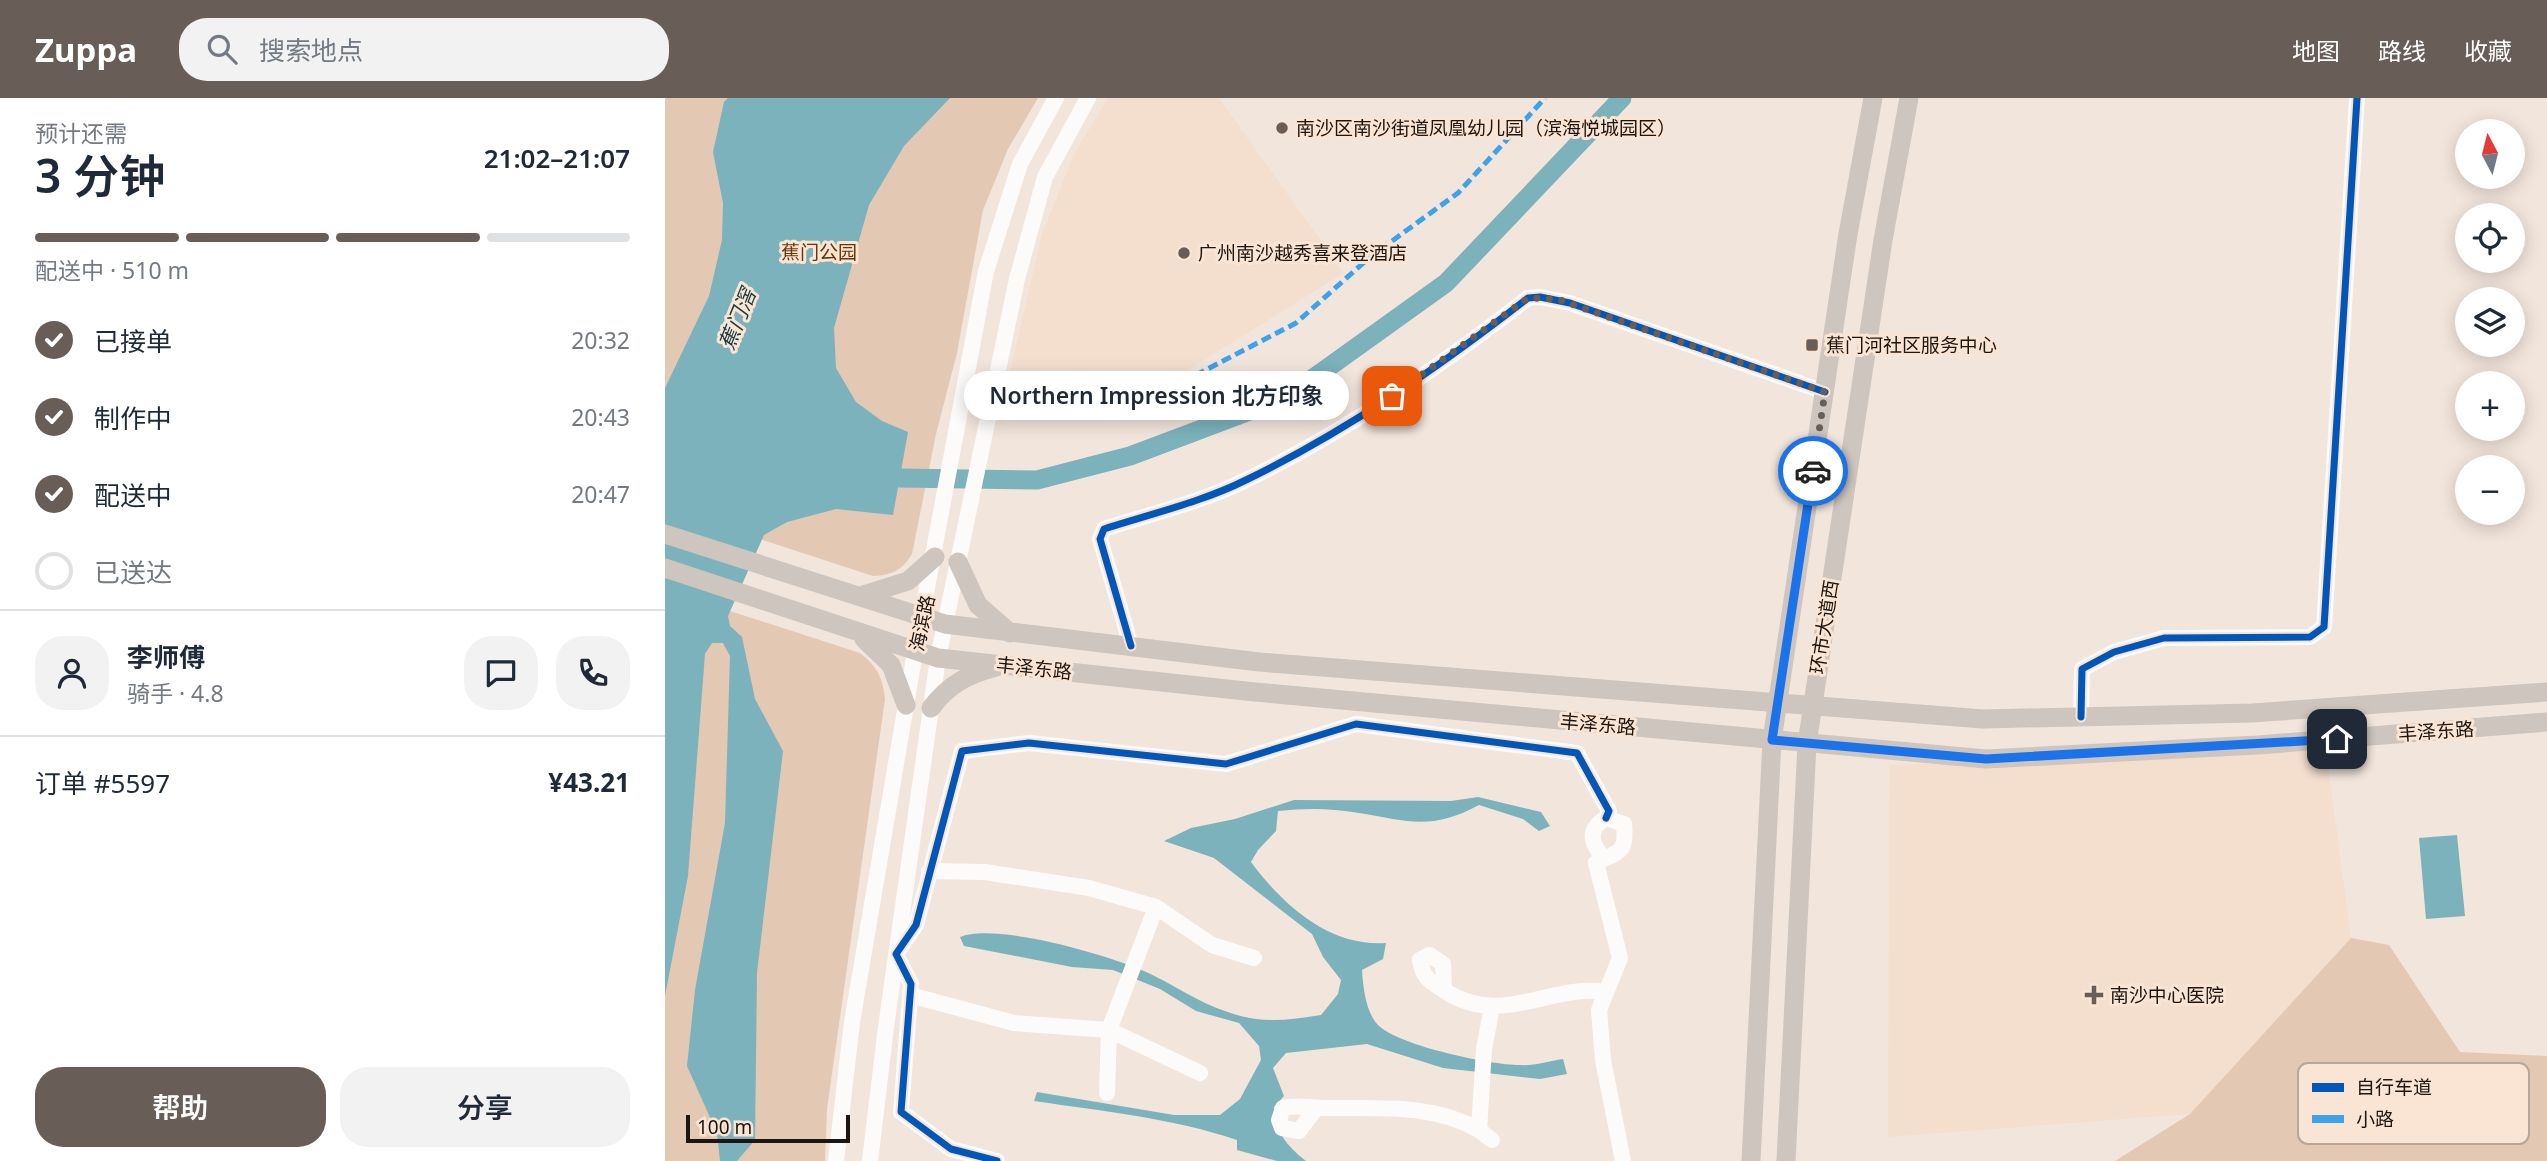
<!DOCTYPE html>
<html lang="zh">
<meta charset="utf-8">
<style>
:root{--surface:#fff;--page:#f2f2f3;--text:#1f2937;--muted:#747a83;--line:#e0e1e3;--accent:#685e57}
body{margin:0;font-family:"Noto Sans","Noto Sans SC",sans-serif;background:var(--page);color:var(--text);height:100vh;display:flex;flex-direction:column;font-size:26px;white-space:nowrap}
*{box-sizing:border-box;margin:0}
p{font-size:23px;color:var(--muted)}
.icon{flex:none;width:38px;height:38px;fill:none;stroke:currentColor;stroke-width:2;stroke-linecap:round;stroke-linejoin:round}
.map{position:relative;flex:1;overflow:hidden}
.sheet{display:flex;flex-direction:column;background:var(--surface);width:665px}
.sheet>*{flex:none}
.needle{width:46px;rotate:353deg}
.fabs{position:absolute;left:1790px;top:21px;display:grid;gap:14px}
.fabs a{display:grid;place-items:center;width:70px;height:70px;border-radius:50%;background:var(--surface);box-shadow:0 4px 18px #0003;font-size:35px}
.scale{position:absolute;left:21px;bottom:18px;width:164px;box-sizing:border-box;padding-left:7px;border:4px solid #1d1610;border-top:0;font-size:19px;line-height:24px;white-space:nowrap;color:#1d1610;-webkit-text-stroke:5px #fae4d4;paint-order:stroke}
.pin{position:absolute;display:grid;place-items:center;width:60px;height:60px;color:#fff;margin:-30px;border-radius:14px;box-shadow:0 4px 10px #0006}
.courier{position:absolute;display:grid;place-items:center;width:70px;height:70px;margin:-35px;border:5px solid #1a73e8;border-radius:50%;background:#fff;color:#222;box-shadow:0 2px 9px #0007}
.bubble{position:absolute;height:49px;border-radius:24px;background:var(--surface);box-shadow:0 4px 18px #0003;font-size:23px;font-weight:600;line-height:49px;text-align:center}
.summary em{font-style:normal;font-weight:600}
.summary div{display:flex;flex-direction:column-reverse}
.summary{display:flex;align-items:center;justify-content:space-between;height:119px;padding:0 35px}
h1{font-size:46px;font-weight:600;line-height:52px}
.bar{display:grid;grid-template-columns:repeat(4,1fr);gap:10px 7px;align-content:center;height:84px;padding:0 35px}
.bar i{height:9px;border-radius:5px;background:var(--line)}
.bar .on{background:var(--accent)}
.bar p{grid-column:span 4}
.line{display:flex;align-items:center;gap:18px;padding:0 35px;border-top:2px solid var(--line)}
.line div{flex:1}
.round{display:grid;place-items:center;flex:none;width:74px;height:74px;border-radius:28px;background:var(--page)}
ol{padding:0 35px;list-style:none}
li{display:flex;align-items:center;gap:21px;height:77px}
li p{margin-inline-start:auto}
li .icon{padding:7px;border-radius:50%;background:var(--accent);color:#fff;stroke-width:4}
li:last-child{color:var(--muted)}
li i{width:38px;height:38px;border:4px solid var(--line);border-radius:50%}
.button{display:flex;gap:14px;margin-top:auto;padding:14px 35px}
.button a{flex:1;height:80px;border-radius:28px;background:var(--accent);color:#fff;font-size:28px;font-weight:600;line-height:80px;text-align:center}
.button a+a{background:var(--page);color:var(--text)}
header{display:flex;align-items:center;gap:42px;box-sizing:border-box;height:98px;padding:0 35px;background:var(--accent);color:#fff}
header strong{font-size:33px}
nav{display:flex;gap:38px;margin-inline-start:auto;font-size:24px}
.search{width:490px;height:63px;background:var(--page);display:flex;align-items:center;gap:18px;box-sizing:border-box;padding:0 24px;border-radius:28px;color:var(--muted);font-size:26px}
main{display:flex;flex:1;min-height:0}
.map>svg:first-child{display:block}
.built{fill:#f4dfcf}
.green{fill:#e3c8b3}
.water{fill:#7cb2bb}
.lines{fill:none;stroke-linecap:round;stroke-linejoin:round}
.river{stroke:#7cb2bb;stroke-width:19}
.minor{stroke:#fdfbfa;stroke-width:16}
.major{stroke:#cdc5be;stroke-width:19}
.quiet{stroke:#3da2ea;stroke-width:5;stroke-dasharray:10 5;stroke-linecap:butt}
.cycleway-casing{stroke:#fae4d4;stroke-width:11}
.cycleway{stroke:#0057b8;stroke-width:7}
.done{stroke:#685e57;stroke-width:7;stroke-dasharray:0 12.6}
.route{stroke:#1a73e8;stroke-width:9}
.poi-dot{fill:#685e57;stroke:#fae4d4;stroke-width:2.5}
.labels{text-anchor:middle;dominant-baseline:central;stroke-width:6;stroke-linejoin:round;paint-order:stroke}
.poi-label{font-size:19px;fill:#1d1610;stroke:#fae4d4;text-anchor:start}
.park-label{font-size:19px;fill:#673603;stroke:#fae4d4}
.street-label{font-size:19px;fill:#1d1610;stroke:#fae4d4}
.water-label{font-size:21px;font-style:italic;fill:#133a42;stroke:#fae4d4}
.key{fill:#fae4d4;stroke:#b8a699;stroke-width:2}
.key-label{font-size:19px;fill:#1d1610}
</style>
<header>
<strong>Zuppa</strong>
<div class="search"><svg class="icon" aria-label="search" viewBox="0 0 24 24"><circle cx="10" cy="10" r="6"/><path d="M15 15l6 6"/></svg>搜索地点</div>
<nav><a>地图</a><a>路线</a><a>收藏</a></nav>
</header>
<main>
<section class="sheet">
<div class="summary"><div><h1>3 分钟</h1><p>预计还需</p></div><em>21:02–21:07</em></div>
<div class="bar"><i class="on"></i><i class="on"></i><i class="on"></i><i></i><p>配送中 · 510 m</p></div>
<ol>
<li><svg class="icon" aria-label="check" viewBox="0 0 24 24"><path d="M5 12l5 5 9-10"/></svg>已接单<p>20:32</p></li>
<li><svg class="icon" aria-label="check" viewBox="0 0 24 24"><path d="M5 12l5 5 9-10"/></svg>制作中<p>20:43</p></li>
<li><svg class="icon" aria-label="check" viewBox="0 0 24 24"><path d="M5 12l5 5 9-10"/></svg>配送中<p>20:47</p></li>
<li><i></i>已送达</li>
</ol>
<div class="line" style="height:126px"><a class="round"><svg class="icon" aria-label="person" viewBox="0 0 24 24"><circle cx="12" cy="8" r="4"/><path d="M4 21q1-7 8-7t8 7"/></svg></a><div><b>李师傅</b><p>骑手 · 4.8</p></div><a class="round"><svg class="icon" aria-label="chat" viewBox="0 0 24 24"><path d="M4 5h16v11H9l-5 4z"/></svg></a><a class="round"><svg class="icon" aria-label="phone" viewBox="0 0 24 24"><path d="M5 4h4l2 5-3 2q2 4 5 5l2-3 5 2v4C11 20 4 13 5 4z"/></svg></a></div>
<div class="line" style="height:91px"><div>订单 #5597</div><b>¥43.21</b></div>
<div class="button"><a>帮助</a><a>分享</a></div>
</section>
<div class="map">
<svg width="1882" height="1063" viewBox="0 0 1882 1063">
<rect width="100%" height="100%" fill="#f2e5dc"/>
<path class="built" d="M 443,0 L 554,0 L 679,175 L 515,277 L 400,299 L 338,305 L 377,136 L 410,54 Z
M 1661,652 L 1686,840 L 1525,1016 L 1223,1039 L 1224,667 Z"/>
<path class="green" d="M 0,0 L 373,0 L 343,51 L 318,112 L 292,255 L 271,336 L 247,456 C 237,472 228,477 208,478 L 0,410 Z
M 0,492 L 195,555 C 212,568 218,580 220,601 L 162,1011 L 160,1063 L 0,1063 Z
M 1686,840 L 1724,847 L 1795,954 L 1882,958 L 1882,1063 L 1450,1063 L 1525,1016 Z"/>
<path class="water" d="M 63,0 L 285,0 L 239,48 L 204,107 L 169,230 L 171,270 L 191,304 L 217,323 L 243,334 L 228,417 L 171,411 L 122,424 L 99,437 L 63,518 L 65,528 L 77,539 L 90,601 L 118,653 L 92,875 L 90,1042 L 72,1063 L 55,1063 L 52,1035 L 22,968 L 30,892 L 60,725 L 65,558 L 58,545 L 47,545 L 40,556 L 23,778 L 0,898 L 0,290 L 44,198 L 57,142 L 58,105 L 48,54 L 59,4 Z
M 813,699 L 876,714 L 885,728 L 874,733 L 858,721 L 814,707 C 766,733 743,723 694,715 C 666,710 640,710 613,713 L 611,733 L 593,752 L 586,764 C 618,807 664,849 721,845 L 718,861 L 697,872 C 698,889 701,916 714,928 C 736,948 825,967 855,967 C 869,968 884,963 898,961 L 902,976 L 875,981 L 778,970 L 702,946 L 621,955 L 608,970 L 619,998 L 609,1009 C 611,1035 621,1047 641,1063 L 612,1063 L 572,1052 L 572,1042 C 507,1020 437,1013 369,1003 L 372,994 L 509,1017 L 555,1017 L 575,1001 L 596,962 L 594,948 L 574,925 L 531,913 L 495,891 L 448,872 L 407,869 L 299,848 L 295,839 C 330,824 444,857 481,874 C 514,889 534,906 572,917 C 600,925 627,922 656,917 L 673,896 L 676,882 L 658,859 L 647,836 L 549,760 L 499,743 L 526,730 L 570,721 L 629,702 L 786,703 Z
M 1792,737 L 1800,818 L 1761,821 L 1754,740 Z"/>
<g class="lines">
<path class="river" d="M 235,380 L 372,382 L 465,358 L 622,299 L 781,185 L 957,0"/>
<path class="minor" d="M 466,548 L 435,441 L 439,431 C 485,416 537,404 581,382 C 682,333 774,269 863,200 L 875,199 L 905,205 L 1160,294
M 1416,619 L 1417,571 L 1449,554 L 1499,540 L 1645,539 L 1659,529 L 1692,0
M 939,761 C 925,744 922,732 941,720 L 959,726 C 962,757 953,753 931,765 L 955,860 L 934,912 L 938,962 L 958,1063
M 264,773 L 320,774 L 424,790 L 491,809 L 547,847 L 589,860
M 779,891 L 778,866 L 765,857 L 755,862 C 758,881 765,883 780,893 C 837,930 885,885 941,894
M 245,897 L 349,925 L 444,932 L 491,809
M 442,995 L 444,932 L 535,975
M 651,1010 L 634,1033 L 617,1030 L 614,1022 L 618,1010 C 633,1006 645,1010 661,1010 C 713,1011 767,1005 814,1032
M 827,1042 L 814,1032 L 819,951 L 827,909
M 171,1063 L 187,924 L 250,554 L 321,173 L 355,66 L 391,0
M 205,1063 L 221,929 L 273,560 L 352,181 L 380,79 L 423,0
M 332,1063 L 286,1051 L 236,1014 L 246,886 L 231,856 L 251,827 L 297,653 L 364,645 L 561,666 L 691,626 L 912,655 L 944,713 L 941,720"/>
<path class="major" d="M 0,436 L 280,526 L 594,564 L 1318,621 L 1587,615 L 1882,594
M 293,464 L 313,507 L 345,535
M 0,470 L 273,560 L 590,594 L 1321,661 L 1593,647 L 1882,624
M 195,498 L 243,483 L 270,459
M 199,541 L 226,567 L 241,607
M 266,610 C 283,587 303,576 331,569
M 1086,1063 L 1107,642 L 1183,136 L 1208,0
M 1121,1063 L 1142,646 L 1218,142 L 1244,0"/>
<path class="quiet" d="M 325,311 L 401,308 L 506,290 L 631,225 L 705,159 L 793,95 L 880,0"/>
<defs>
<path id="cycleway" d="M 466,548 L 435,441 L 439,431 C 485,416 537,404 581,382 C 682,333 774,269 863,200 L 875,199 L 905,205 L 1160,294
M 1416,619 L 1417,571 L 1449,554 L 1499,540 L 1645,539 L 1659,529 L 1692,0
M 332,1063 L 286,1051 L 236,1014 L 246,886 L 231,856 L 251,827 L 297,653 L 364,645 L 561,666 L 691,626 L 912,655 L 944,713 L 941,720"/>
</defs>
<use href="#cycleway" class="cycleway-casing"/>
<use href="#cycleway" class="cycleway"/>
</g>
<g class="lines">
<path class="done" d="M 727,298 L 863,200 L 892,201 L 1160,294 L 1148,373"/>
<path class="route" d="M 1148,373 L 1107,642 L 1321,661 L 1672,641"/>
</g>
<g class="poi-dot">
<circle cx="617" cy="30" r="7"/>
<circle cx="519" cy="155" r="7"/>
<rect x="1140" y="240" width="14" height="14" rx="3.5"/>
<path d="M1425.5 886.5h7v7h7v7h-7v7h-7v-7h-7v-7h7z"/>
</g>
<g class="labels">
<g class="poi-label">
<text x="631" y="30">南沙区南沙街道凤凰幼儿园（滨海悦城园区）</text>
<text x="533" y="155">广州南沙越秀喜来登酒店</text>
<text x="1161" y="247">蕉门河社区服务中心</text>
<text x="1445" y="897">南沙中心医院</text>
</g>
<g class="park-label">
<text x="154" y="154">蕉门公园</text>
</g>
<g class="street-label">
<text transform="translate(257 525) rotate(-78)">海滨路</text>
<text transform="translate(1159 529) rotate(-81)">环市大道西</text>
<text transform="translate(369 570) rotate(6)">丰泽东路</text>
<text transform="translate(933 626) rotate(5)">丰泽东路</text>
<text transform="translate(1771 633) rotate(-4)">丰泽东路</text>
</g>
<g class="water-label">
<text transform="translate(72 221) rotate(-68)">蕉门滘</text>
</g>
</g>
<rect x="1633" y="965" width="231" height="81" rx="10" class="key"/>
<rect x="1647" y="985" width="32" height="9" fill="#0057b8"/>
<rect x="1647" y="1017" width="32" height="8" fill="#3da2ea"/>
<g class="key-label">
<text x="1691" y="996">自行车道</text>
<text x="1691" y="1028">小路</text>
</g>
</svg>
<div class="fabs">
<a><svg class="needle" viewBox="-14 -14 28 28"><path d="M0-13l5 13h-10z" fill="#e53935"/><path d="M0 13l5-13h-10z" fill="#747a83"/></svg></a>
<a><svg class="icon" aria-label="locate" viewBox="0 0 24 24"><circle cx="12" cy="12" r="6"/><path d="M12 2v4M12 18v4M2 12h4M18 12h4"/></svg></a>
<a><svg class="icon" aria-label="layers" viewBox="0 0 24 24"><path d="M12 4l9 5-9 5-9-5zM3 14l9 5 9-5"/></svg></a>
<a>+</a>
<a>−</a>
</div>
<div class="scale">100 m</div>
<div class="pin" style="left:727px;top:298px;background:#ea580c"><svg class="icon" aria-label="bag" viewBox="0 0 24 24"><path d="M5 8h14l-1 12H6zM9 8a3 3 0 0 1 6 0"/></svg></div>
<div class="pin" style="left:1672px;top:641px;background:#1f2937"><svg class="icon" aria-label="home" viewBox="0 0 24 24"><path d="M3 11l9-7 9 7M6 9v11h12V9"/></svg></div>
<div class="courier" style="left:1148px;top:373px"><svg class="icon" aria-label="car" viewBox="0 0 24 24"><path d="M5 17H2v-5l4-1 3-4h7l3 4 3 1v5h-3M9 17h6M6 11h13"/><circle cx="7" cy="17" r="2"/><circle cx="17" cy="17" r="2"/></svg></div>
<div class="bubble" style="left:299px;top:273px;width:385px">Northern Impression 北方印象</div>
</div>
</main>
